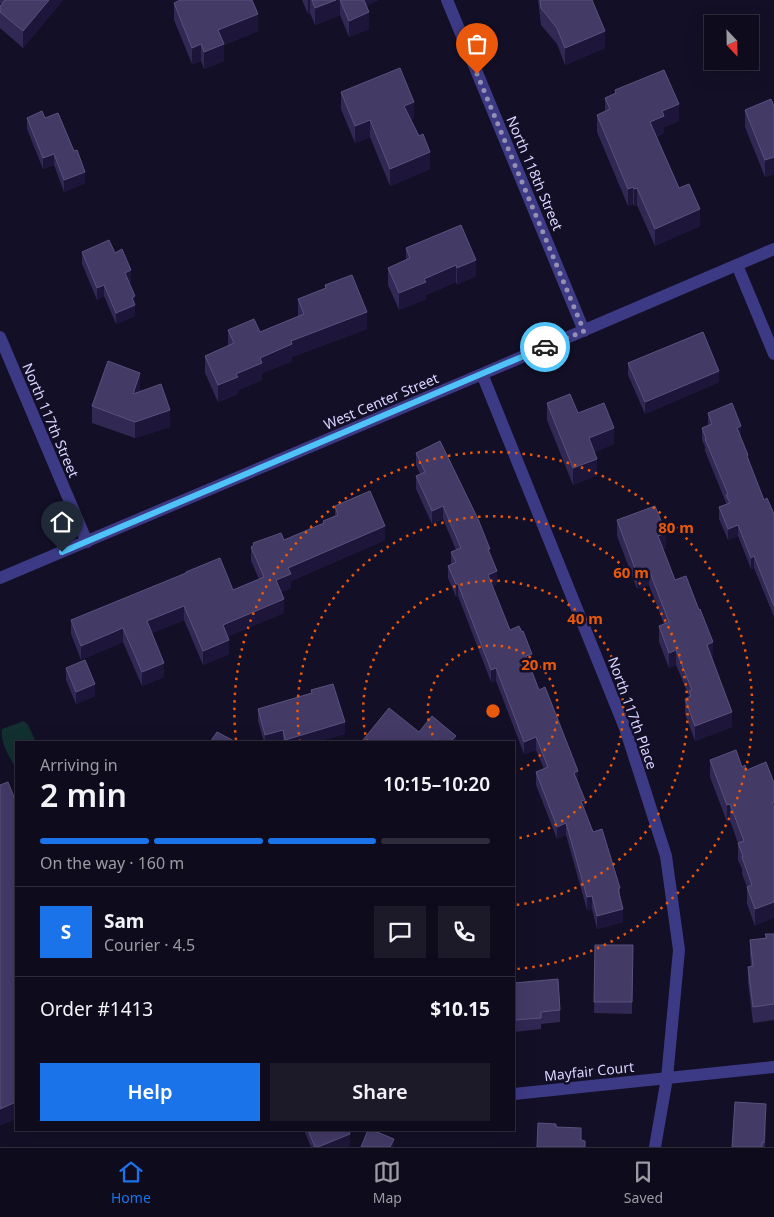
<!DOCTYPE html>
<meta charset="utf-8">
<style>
:root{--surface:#0e0b1c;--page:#1c1929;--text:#f1f3f6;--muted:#9b9ba3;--line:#2e2b3b;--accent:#1a73e8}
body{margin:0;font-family:"Noto Sans",sans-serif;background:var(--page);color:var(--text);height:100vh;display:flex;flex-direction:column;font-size:19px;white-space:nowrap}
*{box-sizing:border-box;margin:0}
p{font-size:16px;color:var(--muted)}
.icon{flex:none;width:28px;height:28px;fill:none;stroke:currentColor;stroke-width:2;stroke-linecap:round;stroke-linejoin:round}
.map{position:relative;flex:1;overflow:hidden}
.drawer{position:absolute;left:15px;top:741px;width:500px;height:390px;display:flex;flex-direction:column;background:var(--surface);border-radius:0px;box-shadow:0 5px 20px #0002,0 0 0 1px var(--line)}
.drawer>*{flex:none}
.needle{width:32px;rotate:158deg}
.buttons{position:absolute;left:704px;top:15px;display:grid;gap:10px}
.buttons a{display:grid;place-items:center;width:55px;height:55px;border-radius:0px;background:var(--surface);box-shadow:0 5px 20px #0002,0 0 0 1px var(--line);font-size:25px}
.pin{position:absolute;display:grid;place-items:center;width:42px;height:42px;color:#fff;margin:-51px -21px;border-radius:50% 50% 50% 0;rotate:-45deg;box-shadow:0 0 5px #0007}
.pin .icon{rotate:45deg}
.courier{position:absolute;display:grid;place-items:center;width:50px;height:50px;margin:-25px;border:4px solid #4fc3f7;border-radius:50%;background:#fff;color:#222;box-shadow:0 1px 6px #0007}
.headline em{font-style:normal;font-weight:600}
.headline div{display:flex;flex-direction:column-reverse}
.headline{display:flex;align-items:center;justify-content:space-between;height:85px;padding:0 25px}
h1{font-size:32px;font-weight:600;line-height:38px}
.bar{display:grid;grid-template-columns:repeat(4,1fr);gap:8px 5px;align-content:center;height:60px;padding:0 25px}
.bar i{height:6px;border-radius:4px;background:var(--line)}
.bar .on{background:var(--accent)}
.bar p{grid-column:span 4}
.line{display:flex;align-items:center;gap:12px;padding:0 25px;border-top:1px solid var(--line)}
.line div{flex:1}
.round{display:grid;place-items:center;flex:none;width:52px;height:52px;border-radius:0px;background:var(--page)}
.button{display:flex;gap:10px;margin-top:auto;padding:10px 25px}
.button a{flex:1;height:58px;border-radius:0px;background:var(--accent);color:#fff;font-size:20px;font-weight:600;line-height:58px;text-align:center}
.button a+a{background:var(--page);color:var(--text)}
.tabs{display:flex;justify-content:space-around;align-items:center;height:70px;border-top:1px solid var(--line);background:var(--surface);font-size:14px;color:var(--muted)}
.tabs a{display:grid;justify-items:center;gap:2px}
.tabs .on{color:var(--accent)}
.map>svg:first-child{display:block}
.green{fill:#12302f}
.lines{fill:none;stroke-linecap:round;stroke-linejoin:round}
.minor{stroke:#3d3a85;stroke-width:12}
.wall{fill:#312854}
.shaded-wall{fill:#1d163a}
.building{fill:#433a66;stroke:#5a527e}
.done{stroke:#948fb3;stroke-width:5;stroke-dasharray:0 9}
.route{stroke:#4fc3f7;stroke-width:6}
.ring{fill:none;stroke:#e8590c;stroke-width:2.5;stroke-dasharray:2.5 5}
.labels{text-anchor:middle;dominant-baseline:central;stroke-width:5;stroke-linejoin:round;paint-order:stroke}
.street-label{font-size:14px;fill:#d9d4ff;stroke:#130f26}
.centre{fill:#e8590c;stroke:#130f26;stroke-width:2.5}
.ring-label{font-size:15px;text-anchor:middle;font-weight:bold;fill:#e8590c;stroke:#130f26;stroke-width:5;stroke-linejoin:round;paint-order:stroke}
</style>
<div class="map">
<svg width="774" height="1147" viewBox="0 0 774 1147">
<rect width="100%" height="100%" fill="#130f26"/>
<path class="green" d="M 24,721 L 28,725 L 36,742 L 16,742 L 16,768 C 9,757 0,742 2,729 Z"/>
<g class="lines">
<path class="minor" d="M 447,0 L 584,331
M 737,265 L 774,354
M 0,337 L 87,542
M 482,374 L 625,728 L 666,856 L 679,950 L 667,1078 L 655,1147
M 0,578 L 482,374 L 774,249
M 514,1094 L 774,1067"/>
</g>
<path class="wall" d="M 0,0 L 63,0 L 23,48 L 0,28 L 0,6 L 2,4 L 0,3 Z
M 302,0 L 378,0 L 366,6 L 369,29 L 349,37 L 340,15 L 315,25 L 310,13 L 308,14 Z
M 538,0 L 594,0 L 592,1 L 605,48 L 565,65 L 557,44 L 541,25 Z
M 174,3 L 258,31 L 224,45 L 224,61 L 204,69 L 201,61 L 192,64 L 174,20 Z
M 615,90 L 679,121 L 664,127 L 664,133 L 656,137 L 679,188 L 700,226 L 655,246 L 637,205 L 634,206 L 633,204 L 628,206 L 597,132 L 597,115 L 605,112 L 605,98 L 615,93 Z
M 341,92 L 414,119 L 411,120 L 430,169 L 390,186 L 370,137 L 355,143 L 341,109 Z
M 774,106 L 774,174 L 765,177 L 745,127 L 745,110 Z
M 27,118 L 45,118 L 74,151 L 85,183 L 64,192 L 54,165 L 43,169 L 27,129 Z
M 461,225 L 476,276 L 457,285 L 456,282 L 426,295 L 426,299 L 399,310 L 388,285 L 388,268 L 406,260 L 406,248 Z
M 82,252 L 115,253 L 131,282 L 129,283 L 135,296 L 135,316 L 116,324 L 104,296 L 97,300 L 82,264 Z
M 325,285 L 367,329 L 292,357 L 292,361 L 262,373 L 262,380 L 238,390 L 238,394 L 218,402 L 205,373 L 205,356 L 228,346 L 228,330 L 260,332 L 298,316 L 298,299 L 325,289 Z
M 628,363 L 719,382 L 645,414 L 628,375 Z
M 140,389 L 139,392 L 170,427 L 135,438 L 92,423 L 92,406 Z
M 547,403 L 578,413 L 614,444 L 594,452 L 597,475 L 573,485 L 547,420 Z
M 708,413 L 741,438 L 748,460 L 764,500 L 774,514 L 774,617 L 754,568 L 751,569 L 738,536 L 728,540 L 719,519 L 719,507 L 726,504 L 726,503 L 705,451 L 705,447 L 702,440 L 702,428 L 708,425 Z
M 416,453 L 490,555 L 497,584 L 492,586 L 510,630 L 532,667 L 530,667 L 539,690 L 578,782 L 585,812 L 593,832 L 620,888 L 620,895 L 623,922 L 597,929 L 592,909 L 587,910 L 566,835 L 557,839 L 536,785 L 536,772 L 544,769 L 536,750 L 524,754 L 496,681 L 491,682 L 458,596 L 456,597 L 448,578 L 448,566 L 451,564 L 451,552 L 456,550 L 443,519 L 432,524 L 416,489 L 416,476 L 420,474 L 416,465 Z
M 335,506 L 385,540 L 291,581 L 291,588 L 281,592 L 284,613 L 228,636 L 229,654 L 203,665 L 184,620 L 152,633 L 164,677 L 142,686 L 123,642 L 81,660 L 71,634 L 71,620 L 233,590 L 259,579 L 251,561 L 251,547 L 253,546 L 253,543 L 284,540 L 323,524 L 323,521 L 335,516 Z
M 617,520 L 666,548 L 663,549 L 675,580 L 713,658 L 712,658 L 732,727 L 695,741 L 685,714 L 685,699 L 689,697 L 689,696 L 676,665 L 669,668 L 659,642 L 659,626 L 664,624 L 649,585 L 637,589 L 617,536 Z
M 66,668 L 95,696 L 76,704 L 66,680 Z
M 311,690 L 345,734 L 316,742 L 264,742 L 258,721 L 258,709 L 311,693 Z
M 710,760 L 742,767 L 747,770 L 766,762 L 755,926 L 747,904 L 747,887 L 742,874 L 742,869 L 738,860 L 738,843 L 730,821 L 727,822 L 710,777 Z
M 765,934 L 774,934 L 774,1020 L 753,1023 L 748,983 L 748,967 L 751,966 L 750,957 L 750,940 L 765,938 Z
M 595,945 L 633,945 L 632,1014 L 594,1013 Z
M 514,983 L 560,1010 L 560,1022 L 541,1024 L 541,1029 L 514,1032 Z
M 766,1119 L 765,1147 L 732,1147 Z
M 304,1130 L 349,1130 L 350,1145 L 346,1147 L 311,1147 Z"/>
<path class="shaded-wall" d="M 49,0 L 63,0 L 23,48 L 23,31 Z
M 308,0 L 310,0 L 310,13 L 308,14 Z
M 336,0 L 340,0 L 340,15 L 315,25 L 315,8 Z
M 360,0 L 378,0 L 360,9 Z
M 369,12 L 369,29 L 349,37 L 349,21 Z
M 258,14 L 258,31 L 224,45 L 224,61 L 204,69 L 204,52 L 218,30 Z
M 605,31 L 605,48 L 565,65 L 565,48 Z
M 201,44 L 201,61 L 192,64 L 192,48 Z
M 414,102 L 414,119 L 404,123 L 404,106 Z
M 679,104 L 679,121 L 664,127 L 664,133 L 650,139 L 650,122 L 662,111 Z
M 370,120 L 370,137 L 355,143 L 355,126 Z
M 430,152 L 430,169 L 390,186 L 390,169 Z
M 54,154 L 54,165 L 43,169 L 43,158 Z
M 774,157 L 774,174 L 765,177 L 765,160 Z
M 85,172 L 85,183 L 64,192 L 64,180 Z
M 633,187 L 633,204 L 628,206 L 628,189 Z
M 637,188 L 637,205 L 634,206 L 634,189 Z
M 700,209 L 700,226 L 655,246 L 655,229 Z
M 476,260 L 476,276 L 457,285 L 457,268 Z
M 456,265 L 456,282 L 426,295 L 426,299 L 399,310 L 399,293 L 424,279 Z
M 131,270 L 131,282 L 125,284 L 125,273 Z
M 104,285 L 104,296 L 97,300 L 97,288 Z
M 135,296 L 135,316 L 116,324 L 116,313 L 132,298 Z
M 367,312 L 367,329 L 292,357 L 292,361 L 262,373 L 262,380 L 238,390 L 238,394 L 218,402 L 218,385 L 236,374 L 260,358 L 291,341 Z
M 719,371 L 719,382 L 645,414 L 645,402 Z
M 140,373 L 140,389 L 133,411 L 133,394 Z
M 170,410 L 170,427 L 135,438 L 135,422 Z
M 741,426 L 741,438 L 737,428 Z
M 614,428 L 614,444 L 589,455 L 589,438 Z
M 597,459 L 597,475 L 573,485 L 573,468 Z
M 443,506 L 443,519 L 432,524 L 432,511 Z
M 738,525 L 738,536 L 728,540 L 728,529 Z
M 385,526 L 385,540 L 291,581 L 291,588 L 276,594 L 276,580 L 288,568 Z
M 666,533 L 666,548 L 658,551 L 658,536 Z
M 754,556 L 754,568 L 751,569 L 751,558 Z
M 649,570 L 649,585 L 637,589 L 637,574 Z
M 497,571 L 497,584 L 488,588 L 488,575 Z
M 456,584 L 458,584 L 458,596 L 456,597 Z
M 284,599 L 284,613 L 223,639 L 223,625 Z
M 184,606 L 184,620 L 147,635 L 147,621 Z
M 123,628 L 123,642 L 81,660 L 81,646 Z
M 229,640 L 229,654 L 203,665 L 203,651 Z
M 713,642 L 713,658 L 707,660 L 707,645 Z
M 676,650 L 676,665 L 669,668 L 669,653 Z
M 532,654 L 532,667 L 526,669 L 526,656 Z
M 164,663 L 164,677 L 142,686 L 142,672 Z
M 496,668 L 496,681 L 491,682 L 491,670 Z
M 95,684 L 95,696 L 76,704 L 76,692 Z
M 732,712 L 732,727 L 695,741 L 695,726 Z
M 345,722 L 345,734 L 316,742 L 285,742 L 285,740 Z
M 283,730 L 283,742 L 265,742 L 265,735 Z
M 456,736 L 456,742 L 450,742 Z
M 536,737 L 536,750 L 524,754 L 524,742 Z
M 578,771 L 578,783 L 574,773 Z
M 585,800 L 585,812 L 581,801 Z
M 730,804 L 730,821 L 727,822 L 727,805 Z
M 566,823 L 566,835 L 557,839 L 557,827 Z
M 592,896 L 592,909 L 587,910 L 587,897 Z
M 774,902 L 774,918 L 755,926 L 755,909 Z
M 623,909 L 623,922 L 597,929 L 597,916 Z
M 16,1102 L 16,1119 L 0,1126 L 0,1109 Z
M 766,1104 L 766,1119 L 764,1147 L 764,1143 Z
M 350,1134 L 350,1145 L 346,1147 L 318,1147 Z
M 394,1139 L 394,1147 L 390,1147 Z"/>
<path class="building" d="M 5,0 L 49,0 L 23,31 L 0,12 L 0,6 Z
M 180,0 L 252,0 L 258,14 L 218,30 L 224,44 L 204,52 L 201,44 L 192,48 L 174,3 Z
M 312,0 L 336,0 L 315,8 Z
M 340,0 L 364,0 L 369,12 L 349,21 Z
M 540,0 L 592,0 L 605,31 L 565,48 L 557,28 L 541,8 Z
M 400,68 L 414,102 L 404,106 L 419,136 L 423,134 L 430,152 L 390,169 L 370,120 L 355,126 L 341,92 Z
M 664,70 L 679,104 L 662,111 L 664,116 L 650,122 L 679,188 L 689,184 L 700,209 L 655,229 L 637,188 L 634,189 L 633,187 L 628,189 L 597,115 L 610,109 L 605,98 L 616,93 L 615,90 Z
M 771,99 L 774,106 L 774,157 L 765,160 L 745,110 Z
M 42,111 L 45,118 L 58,113 L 74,151 L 77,150 L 85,172 L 64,180 L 54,154 L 43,158 L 27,118 Z
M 461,225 L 476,260 L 457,268 L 456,265 L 424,279 L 426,282 L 399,293 L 388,268 L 410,258 L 406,248 Z
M 109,240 L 115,253 L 122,249 L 131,270 L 125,273 L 135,296 L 132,298 L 135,305 L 116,313 L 104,285 L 97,288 L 82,252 Z
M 352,275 L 367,312 L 291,341 L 292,344 L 260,358 L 262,363 L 236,374 L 238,377 L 218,385 L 205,356 L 234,343 L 228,330 L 254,319 L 260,332 L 304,314 L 298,299 L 326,288 L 325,285 Z
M 703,332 L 719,371 L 645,402 L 628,363 Z
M 108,361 L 140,373 L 133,394 L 161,384 L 170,410 L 135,422 L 92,406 Z
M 570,394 L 578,413 L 604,403 L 614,428 L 589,438 L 597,459 L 573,468 L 547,403 Z
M 732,403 L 741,426 L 737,428 L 748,455 L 747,456 L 764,500 L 767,498 L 774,514 L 774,606 L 754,556 L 751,558 L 738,525 L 728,529 L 719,507 L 730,503 L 726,495 L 728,494 L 705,439 L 706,439 L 702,428 L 712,424 L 708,413 Z
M 440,441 L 478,519 L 490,549 L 488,549 L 497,571 L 488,575 L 510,630 L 519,626 L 522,632 L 523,631 L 532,654 L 526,656 L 539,690 L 545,687 L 560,725 L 578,771 L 574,773 L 585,800 L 581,801 L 593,832 L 602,829 L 620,888 L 618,889 L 623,909 L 597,916 L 592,896 L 587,897 L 566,823 L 557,827 L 536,772 L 548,767 L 536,737 L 524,742 L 496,668 L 491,670 L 458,584 L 456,584 L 448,566 L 456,562 L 451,552 L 461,548 L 443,506 L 432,511 L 416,476 L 425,472 L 416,453 Z
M 370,491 L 385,526 L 288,568 L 291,574 L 276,580 L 284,599 L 223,625 L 229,640 L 203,651 L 184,606 L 147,621 L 164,663 L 142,672 L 123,628 L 81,646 L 71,620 L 186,573 L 186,572 L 220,558 L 233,590 L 264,577 L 251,547 L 254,545 L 253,543 L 281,533 L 284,540 L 324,523 L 323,521 L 338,515 L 335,506 Z
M 655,506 L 666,533 L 658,536 L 675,580 L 686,576 L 699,610 L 700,609 L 713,642 L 707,645 L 732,712 L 695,726 L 685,699 L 691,696 L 689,691 L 692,690 L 676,650 L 669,653 L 659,626 L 669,622 L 649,570 L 637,574 L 617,520 Z
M 85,660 L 95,684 L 76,692 L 66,668 Z
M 333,684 L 345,722 L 285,740 L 283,730 L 265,735 L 258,709 L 312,693 L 311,690 Z
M 389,708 L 419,732 L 432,716 L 456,736 L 450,742 L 366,742 L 363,740 Z
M 217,732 L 236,742 L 210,742 Z
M 736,750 L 742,767 L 745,765 L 747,770 L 766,762 L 774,783 L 774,803 L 772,803 L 774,807 L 774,902 L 755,909 L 747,887 L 752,885 L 742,857 L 743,856 L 738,843 L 744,841 L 730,804 L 727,805 L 710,760 Z
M 8,782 L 16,802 L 16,1102 L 0,1109 L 0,785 Z
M 765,934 L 774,934 L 774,1004 L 753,1007 L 748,967 L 753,966 L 750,940 L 767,938 Z
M 595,945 L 633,945 L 632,1002 L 594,1002 Z
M 558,979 L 560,1010 L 541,1012 L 541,1018 L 514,1020 L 514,983 Z
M 735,1102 L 766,1104 L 764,1143 L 762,1142 L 762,1147 L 732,1147 Z
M 538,1123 L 556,1124 L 556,1127 L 581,1128 L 581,1140 L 585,1141 L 585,1147 L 537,1147 Z
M 308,1130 L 349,1130 L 350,1134 L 318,1147 L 315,1147 Z
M 368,1130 L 372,1130 L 394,1139 L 390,1147 L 361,1147 Z"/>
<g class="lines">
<path class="done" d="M 477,74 L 584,331 L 545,347"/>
<path class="route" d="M 62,552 L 545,347"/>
</g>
<g class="ring">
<path d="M436 742A65 65 0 1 1 514 772"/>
<path d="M367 742A130 130 0 1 1 514 839"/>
<path d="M300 742A195 195 0 1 1 515 905"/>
<path d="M236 740A259 259 0 1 1 516 969"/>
</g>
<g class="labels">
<g class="street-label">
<text transform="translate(535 173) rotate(67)">North 118th Street</text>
<text transform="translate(381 401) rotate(-23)">West Center Street</text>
<text transform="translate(51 420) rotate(67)">North 117th Street</text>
<text transform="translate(633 713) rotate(70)">North 117th Place</text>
<text transform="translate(589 1071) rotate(-6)">Mayfair Court</text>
</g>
</g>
<circle cx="493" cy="711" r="8" class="centre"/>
<g class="ring-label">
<text x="676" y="533">80 m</text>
<text x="631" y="578">60 m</text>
<text x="585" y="624">40 m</text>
<text x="539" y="670">20 m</text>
</g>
</svg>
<div class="buttons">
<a><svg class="needle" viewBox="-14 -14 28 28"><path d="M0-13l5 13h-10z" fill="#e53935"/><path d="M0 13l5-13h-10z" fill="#9b9ba3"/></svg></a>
</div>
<div class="pin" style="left:477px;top:74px;background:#ea580c"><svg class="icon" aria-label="bag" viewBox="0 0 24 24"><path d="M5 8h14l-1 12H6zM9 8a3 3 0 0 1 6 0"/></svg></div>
<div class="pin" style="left:62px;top:552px;background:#1f2937"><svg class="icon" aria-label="home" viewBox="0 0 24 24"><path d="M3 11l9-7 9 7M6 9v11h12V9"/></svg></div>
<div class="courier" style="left:545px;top:347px"><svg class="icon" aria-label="car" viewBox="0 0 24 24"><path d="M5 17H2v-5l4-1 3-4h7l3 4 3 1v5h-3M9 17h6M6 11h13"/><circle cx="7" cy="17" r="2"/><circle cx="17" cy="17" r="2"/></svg></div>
<section class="drawer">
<div class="headline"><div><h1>2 min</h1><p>Arriving in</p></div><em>10:15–10:20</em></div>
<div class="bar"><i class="on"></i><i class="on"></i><i class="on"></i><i></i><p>On the way · 160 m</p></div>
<div class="line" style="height:90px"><b class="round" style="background:var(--accent);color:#fff">S</b><div><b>Sam</b><p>Courier · 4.5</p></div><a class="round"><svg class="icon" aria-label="chat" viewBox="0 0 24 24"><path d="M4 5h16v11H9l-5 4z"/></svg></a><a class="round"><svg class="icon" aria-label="phone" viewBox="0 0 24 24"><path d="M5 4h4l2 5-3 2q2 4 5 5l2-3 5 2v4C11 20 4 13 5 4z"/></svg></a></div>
<div class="line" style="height:65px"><div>Order #1413</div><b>$10.15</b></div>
<div class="button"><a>Help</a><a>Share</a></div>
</section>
</div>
<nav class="tabs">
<a class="on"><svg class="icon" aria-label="home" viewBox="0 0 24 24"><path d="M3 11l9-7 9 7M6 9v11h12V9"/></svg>Home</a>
<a><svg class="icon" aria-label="map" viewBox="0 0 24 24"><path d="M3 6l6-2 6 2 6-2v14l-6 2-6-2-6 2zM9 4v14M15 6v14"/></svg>Map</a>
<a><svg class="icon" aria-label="saved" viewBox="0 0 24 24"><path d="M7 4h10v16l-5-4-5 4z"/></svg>Saved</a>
</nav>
